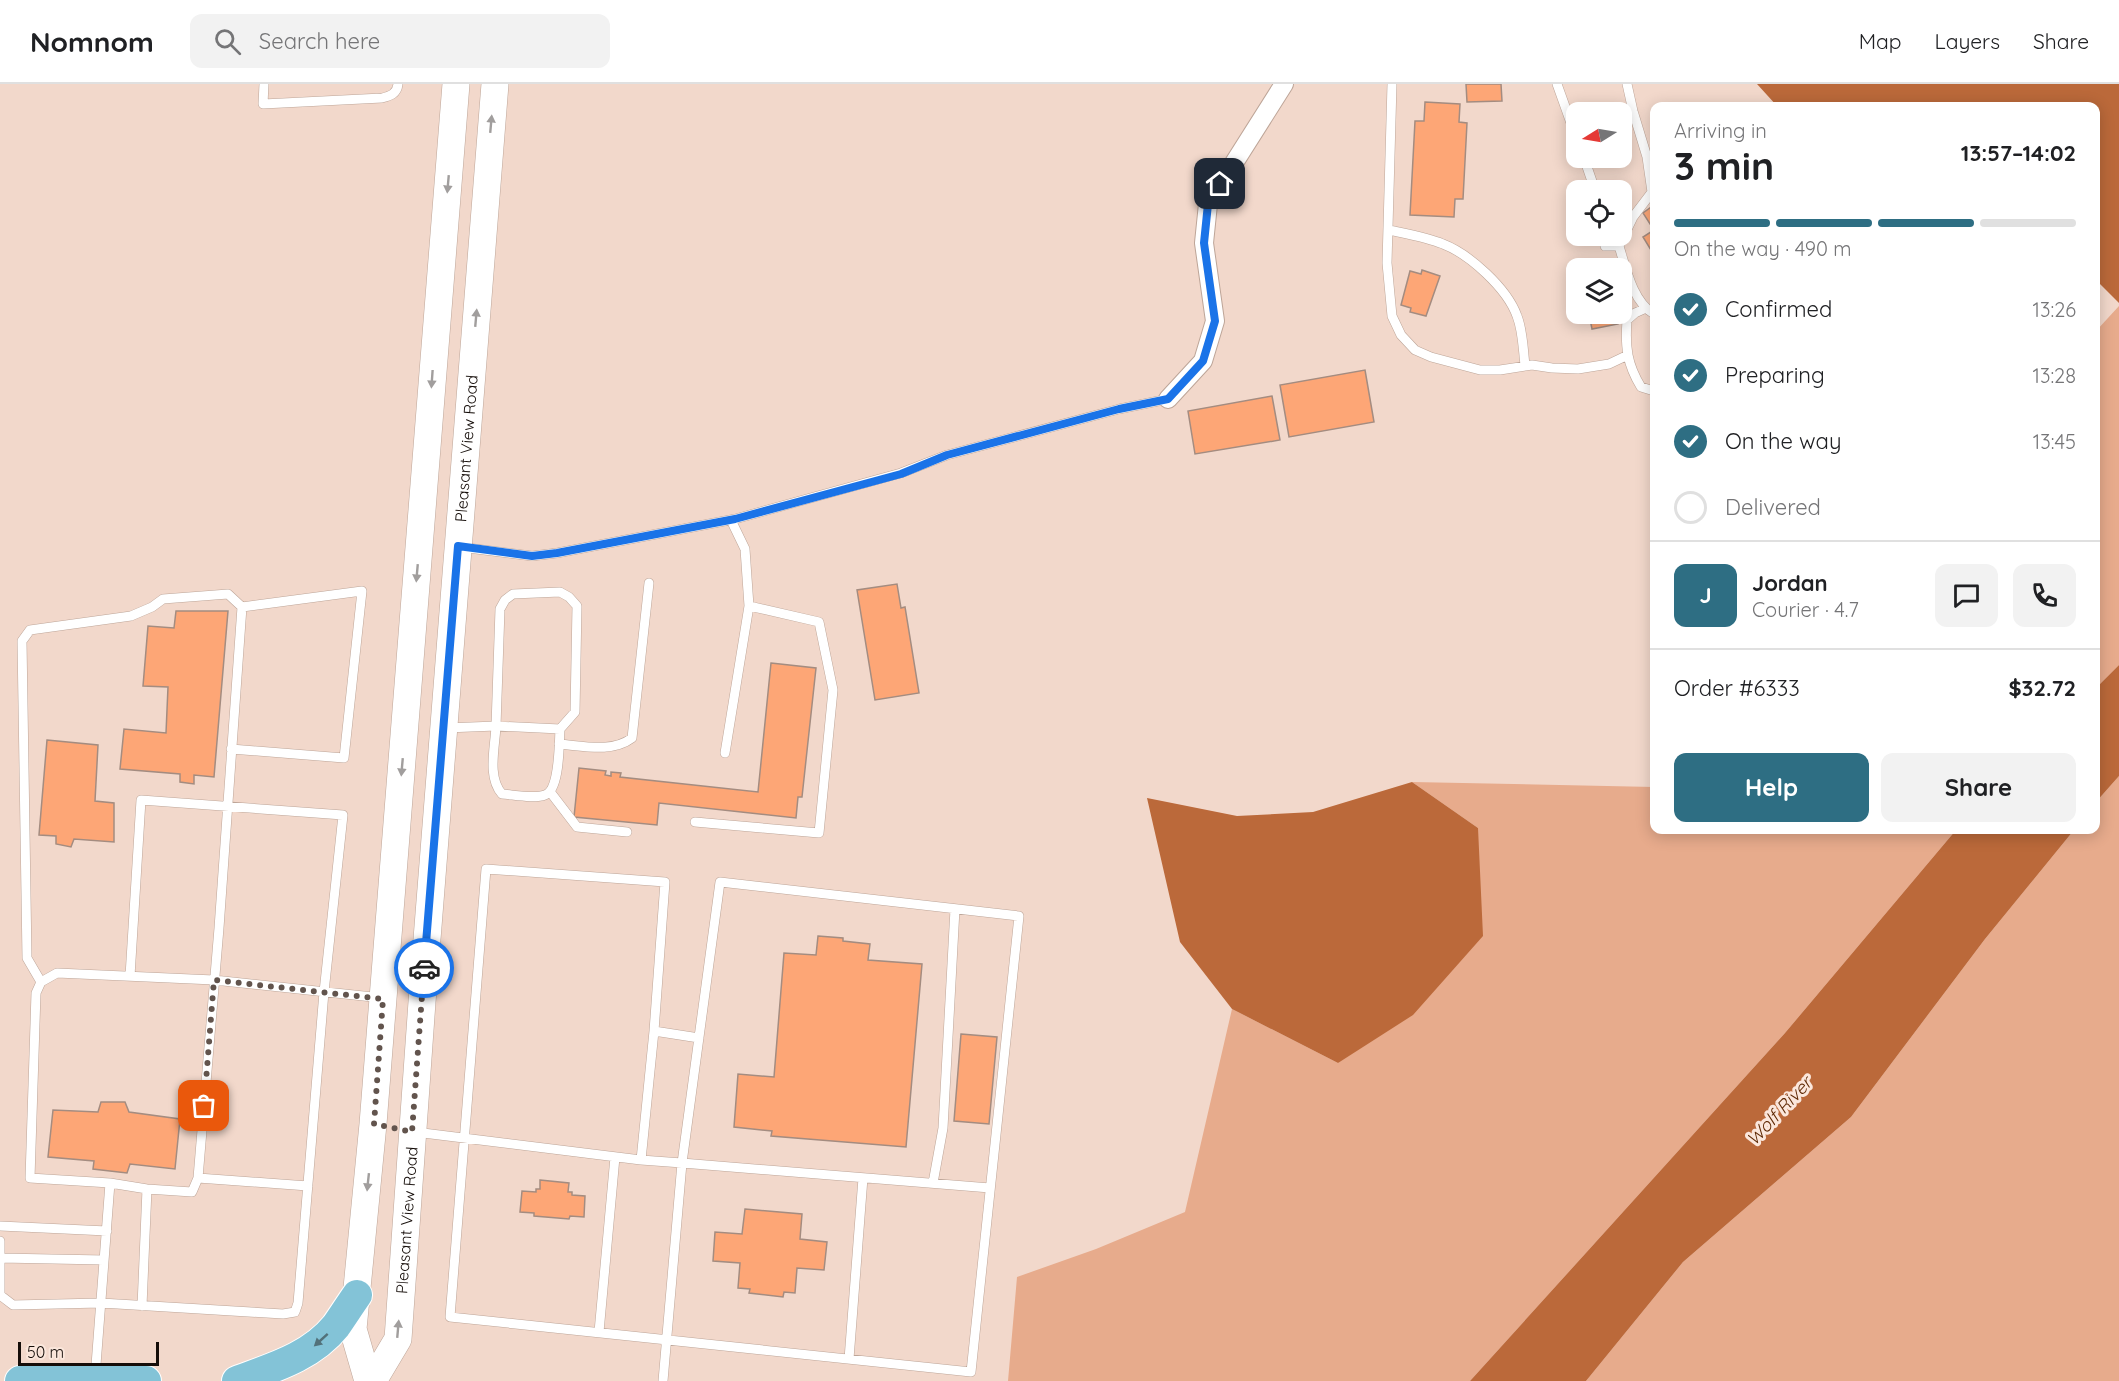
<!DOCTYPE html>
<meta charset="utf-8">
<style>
:root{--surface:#fff;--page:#f2f2f2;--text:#202124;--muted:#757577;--line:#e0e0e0;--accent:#2e6e83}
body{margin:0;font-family:Quicksand,sans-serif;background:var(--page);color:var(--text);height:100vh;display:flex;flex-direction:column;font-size:22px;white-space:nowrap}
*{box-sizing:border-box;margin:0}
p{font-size:20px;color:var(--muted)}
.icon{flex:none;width:33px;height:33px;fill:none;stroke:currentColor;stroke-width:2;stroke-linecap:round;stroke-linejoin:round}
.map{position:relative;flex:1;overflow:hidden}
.side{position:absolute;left:1650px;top:18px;width:450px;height:732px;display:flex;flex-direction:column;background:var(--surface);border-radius:12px;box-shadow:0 3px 15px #0003}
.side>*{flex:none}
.needle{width:39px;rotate:259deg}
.controls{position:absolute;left:1566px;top:18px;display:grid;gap:12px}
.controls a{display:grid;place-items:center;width:66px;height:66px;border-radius:12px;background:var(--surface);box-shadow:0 3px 15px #0003;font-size:30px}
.scale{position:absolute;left:18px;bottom:15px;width:141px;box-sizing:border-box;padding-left:6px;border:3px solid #150d09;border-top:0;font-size:16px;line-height:21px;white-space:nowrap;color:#150d09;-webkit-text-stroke:4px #fbe7dc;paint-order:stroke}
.pin{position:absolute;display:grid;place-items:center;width:51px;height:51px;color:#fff;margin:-26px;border-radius:12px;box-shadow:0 3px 9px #0006}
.courier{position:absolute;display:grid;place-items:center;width:60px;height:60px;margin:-30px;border:4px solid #1a73e8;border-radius:50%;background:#fff;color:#222;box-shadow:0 2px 8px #0007}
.head em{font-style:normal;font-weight:800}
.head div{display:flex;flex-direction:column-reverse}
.head{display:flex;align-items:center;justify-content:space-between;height:102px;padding:0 24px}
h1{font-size:39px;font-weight:800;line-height:45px}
.bar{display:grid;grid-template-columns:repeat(4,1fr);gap:9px 6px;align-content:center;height:72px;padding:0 24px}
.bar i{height:8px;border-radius:4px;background:var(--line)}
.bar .active{background:var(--accent)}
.bar p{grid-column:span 4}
.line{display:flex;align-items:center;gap:15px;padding:0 24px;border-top:2px solid var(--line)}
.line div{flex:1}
.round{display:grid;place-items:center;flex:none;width:63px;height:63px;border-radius:12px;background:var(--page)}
ol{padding:0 24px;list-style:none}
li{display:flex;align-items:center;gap:18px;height:66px}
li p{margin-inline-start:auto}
li .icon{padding:6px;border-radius:50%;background:var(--accent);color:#fff;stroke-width:4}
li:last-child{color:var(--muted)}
li i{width:33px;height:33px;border:3px solid var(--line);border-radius:50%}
.primary-button{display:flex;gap:12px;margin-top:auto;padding:12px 24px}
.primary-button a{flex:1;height:69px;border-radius:12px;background:var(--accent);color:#fff;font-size:24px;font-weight:800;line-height:69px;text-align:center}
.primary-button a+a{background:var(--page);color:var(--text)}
header{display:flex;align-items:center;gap:36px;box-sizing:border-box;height:84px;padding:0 30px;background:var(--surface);border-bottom:2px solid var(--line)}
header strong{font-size:28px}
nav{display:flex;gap:33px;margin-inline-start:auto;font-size:21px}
.search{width:420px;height:54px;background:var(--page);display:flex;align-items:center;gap:15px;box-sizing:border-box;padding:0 21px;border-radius:12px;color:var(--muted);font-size:22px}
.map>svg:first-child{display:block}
.green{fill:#e7ab8c}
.water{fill:#bb693a}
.building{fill:#fda676;stroke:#a48c80;stroke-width:1.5}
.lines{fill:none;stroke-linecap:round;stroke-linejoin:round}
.service-casing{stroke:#bda598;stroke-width:10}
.minor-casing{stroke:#bda598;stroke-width:20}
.secondary-casing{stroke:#bda598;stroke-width:28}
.primary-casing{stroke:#fff;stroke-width:32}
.service{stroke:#fff;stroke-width:9}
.minor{stroke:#fff;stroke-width:18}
.secondary{stroke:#fff;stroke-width:27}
.primary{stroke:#83c3d7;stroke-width:30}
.oneway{fill:#a19e9d}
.oneway2{fill:#52717a}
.done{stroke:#62544d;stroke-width:6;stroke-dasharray:0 10.8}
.route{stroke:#1a73e8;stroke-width:8}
.labels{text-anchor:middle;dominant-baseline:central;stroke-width:6;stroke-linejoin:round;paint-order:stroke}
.street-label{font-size:16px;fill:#150d09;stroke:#fbe7dc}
.water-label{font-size:18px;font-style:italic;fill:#5f2904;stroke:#fbe7dc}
</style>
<header>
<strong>Nomnom</strong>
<div class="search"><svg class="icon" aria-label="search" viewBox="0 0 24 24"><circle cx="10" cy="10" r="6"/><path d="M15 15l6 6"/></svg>Search here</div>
<nav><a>Map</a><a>Layers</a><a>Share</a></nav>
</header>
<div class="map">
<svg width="2119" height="1297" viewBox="0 0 2119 1297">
<rect width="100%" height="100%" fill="#f2d8cb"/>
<path class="green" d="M 2119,222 L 2119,581 L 2096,604 L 2096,247 Z
M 2119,692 L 2119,1297 L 1586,1297 L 1683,1178 L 1851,1033 L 1985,855 L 2074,746 L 2096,746 L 2096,718 Z
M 1412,698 L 1654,703 L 1654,746 L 1956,746 L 1785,949 L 1470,1297 L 1008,1297 L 1017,1193 L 1096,1165 L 1185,1128 L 1232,925 L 1338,979 L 1478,744 Z"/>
<path class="water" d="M 1757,0 L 2119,0 L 2119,219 L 2096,196 L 2096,22 L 1777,22 Z
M 2119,581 L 2119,692 L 2096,718 L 2096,604 Z
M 1412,698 L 1478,744 L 1483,852 L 1413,931 L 1338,979 L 1232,925 L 1180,858 L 1147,714 L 1237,732 L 1313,728 Z
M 1956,746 L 2074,746 L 1985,855 L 1851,1033 L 1683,1178 L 1586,1297 L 1470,1297 L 1785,949 Z"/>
<path class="building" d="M 1466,0 L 1501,0 L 1502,17 L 1467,18 Z
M 1425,18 L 1460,20 L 1459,38 L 1467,39 L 1463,115 L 1455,115 L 1454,133 L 1410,131 L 1415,37 L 1424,37 Z
M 1654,121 L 1654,171 L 1643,153 L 1654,146 L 1643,129 Z
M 1422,186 L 1440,192 L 1426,232 L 1410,228 L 1411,224 L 1401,221 L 1410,187 L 1421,190 Z
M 1589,230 L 1616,230 L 1618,240 L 1592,245 Z
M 1365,286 L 1374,338 L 1289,353 L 1280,301 Z
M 1272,312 L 1280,356 L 1195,370 L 1188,327 Z
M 897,500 L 901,524 L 905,523 L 919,609 L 875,616 L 857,506 Z
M 176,527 L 228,527 L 214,693 L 194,691 L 194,700 L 180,698 L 180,690 L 120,685 L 124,645 L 166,649 L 168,603 L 143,602 L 148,542 L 174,544 Z
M 771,579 L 816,584 L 802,713 L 798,713 L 796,734 L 659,719 L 657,741 L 574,733 L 579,684 L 606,687 L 605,691 L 611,692 L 611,688 L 621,689 L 620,693 L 758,708 Z
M 47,656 L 98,661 L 95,717 L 114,719 L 114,758 L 74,755 L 71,763 L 56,760 L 56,752 L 39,751 Z
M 818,852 L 843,854 L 843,857 L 870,860 L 868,876 L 922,880 L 906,1063 L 771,1052 L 772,1047 L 734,1043 L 738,990 L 774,993 L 784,869 L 816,871 Z
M 961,950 L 997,953 L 989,1040 L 954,1037 Z
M 101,1018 L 125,1018 L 129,1028 L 180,1035 L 175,1085 L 130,1080 L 127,1089 L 93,1085 L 94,1077 L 48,1073 L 53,1026 L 98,1028 Z
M 540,1096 L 569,1099 L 568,1108 L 572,1108 L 572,1111 L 585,1112 L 584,1133 L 570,1132 L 569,1135 L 534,1132 L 534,1129 L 520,1128 L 522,1107 L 536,1108 L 536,1105 L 540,1105 Z
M 745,1125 L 802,1130 L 800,1155 L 827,1158 L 824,1186 L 797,1184 L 795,1209 L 784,1208 L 783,1213 L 749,1209 L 750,1205 L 738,1204 L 740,1179 L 713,1177 L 715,1148 L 742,1150 Z"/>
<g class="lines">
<defs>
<path id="service" d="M 264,0 L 263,20 L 382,14 C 390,12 397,10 398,0
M 1392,0 L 1387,179 L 1392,232 L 1401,251 L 1415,266 L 1431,273 L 1480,286 L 1500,286 L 1532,281 L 1552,284 L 1578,285 L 1609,280 L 1628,271
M 1557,0 L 1576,53
M 1584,74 L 1595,106
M 1389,146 C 1407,150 1426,153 1443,160 C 1469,170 1507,204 1517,232 C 1523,247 1523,265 1525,281
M 1603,152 L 1605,162 L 1619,162 L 1633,133 L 1652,108 L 1647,73 L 1633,27 L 1627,0
M 1619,162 C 1626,185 1633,218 1654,230
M 1644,225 L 1635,229 L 1627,236 C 1625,263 1627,280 1641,303 L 1654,307
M 460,463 L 532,472 L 557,469 L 735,435 L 901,389 L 947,371 L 1119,325 L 1168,315
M 446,644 L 496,642 C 495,664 487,693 502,710 C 515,711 534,715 545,711 C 560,706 559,660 560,645 L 496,642 L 500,525 L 505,516 L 513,510 L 560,508 L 569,513 L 577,522 L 575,628 L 560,645
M 559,660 C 584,662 612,669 632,654 L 649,499
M 231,665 L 344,674 L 362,507 L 242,523
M 725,669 L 749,522 L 745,465 L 731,436
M 551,709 L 577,743 L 627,748
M 695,738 L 819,749 L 833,606 L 819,538 L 749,522
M 41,898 L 27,874 L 22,557 L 30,546 L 131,532 L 152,523 L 163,515 L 228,510 L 242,523 L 219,844 L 198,1094 L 192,1108 L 147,1105 L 110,1099 L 30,1094 L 36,909 L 41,898 L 57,889 L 214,896 L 382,914
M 654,947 L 699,954
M 415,1048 L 641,1076
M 198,1094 L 308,1102
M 933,1099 L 943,1044 L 955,825
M 0,1142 L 107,1147
M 0,1157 L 0,1211
M 0,1174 L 104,1176
M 0,1211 L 13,1221 L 101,1219 L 283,1230 L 295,1228 L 298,1219 L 324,908 L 343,731 L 141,716 L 130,892
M 142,1222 L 147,1105
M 599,1248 L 615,1073
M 849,1275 L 863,1094
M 95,1294 L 110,1099
M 663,1297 L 682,1079 L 720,798 L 1019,832 C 1003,984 987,1136 971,1288 L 450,1233 L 486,785 L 665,798 L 654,947 L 641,1076 L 682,1079 L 990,1104"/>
<path id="minor" d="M 1168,315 L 1203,277 L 1215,237 L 1204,159 L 1208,120 L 1284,0"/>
<g id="secondary">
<path d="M 368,1297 L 353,1245 L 373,1040 L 456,0"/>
<path id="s1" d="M 373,1297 L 398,1255 L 422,918 L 495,0"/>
</g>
<path id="primary" d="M 20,1297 L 146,1297
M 237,1297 C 272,1284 311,1273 336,1242 C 343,1232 350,1221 357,1211"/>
</defs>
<use href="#service" class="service-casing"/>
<use href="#minor" class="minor-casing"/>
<use href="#secondary" class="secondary-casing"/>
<use href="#primary" class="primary-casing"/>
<use href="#service" class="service"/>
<use href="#minor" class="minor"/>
<use href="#secondary" class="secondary"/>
<use href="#primary" class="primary"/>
</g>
<defs><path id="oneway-solid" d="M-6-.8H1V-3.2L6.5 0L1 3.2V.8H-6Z" transform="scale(1.5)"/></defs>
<g class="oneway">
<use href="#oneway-solid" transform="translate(491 40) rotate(-85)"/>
<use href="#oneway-solid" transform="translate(448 100) rotate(95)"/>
<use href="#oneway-solid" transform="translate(476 234) rotate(-85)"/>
<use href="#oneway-solid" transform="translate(432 295) rotate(94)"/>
<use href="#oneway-solid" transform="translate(417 489) rotate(95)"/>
<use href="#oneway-solid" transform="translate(402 683) rotate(95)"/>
<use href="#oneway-solid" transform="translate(368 1098) rotate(96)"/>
<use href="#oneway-solid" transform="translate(398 1245) rotate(-85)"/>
</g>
<use class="oneway2" href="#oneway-solid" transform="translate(321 1256) rotate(138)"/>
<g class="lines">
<path class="done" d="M 204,1022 L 214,896 L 383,915 L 374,1040 L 412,1048 L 424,884"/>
<path class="route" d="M 424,884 L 458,462 L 532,472 L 557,469 L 735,435 L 901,390 L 947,371 L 1119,325 L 1168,315 L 1203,277 L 1215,237 L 1204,159 L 1208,120 L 1220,100"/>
</g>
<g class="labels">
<g class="street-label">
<text stroke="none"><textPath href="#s1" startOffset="942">Pleasant View Road</textPath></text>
<text stroke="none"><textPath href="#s1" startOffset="168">Pleasant View Road</textPath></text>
</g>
<g class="water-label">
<text transform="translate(1779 1027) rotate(-47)">Wolf River</text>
</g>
</g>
</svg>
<div class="controls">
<a><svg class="needle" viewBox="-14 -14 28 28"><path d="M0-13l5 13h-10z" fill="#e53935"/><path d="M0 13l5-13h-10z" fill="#757577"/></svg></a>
<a><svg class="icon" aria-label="locate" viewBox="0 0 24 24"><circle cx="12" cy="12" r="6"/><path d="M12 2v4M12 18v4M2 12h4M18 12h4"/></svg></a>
<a><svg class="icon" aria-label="layers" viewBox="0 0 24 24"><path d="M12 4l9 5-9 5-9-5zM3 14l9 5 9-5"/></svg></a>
</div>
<div class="scale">50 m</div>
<div class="pin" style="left:204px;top:1022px;background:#ea580c"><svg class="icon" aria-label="bag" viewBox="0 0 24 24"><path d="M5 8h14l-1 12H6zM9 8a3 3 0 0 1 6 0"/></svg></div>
<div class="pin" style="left:1220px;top:100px;background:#1f2937"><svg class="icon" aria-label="home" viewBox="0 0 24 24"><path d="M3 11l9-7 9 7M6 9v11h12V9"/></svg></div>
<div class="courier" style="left:424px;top:884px"><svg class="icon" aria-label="car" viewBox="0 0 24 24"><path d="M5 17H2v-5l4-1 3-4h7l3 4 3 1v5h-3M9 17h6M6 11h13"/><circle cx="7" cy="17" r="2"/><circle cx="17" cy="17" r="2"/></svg></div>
<section class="side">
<div class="head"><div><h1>3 min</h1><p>Arriving in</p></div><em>13:57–14:02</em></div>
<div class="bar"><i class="active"></i><i class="active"></i><i class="active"></i><i></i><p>On the way · 490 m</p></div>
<ol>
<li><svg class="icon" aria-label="check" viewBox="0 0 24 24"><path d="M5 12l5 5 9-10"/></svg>Confirmed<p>13:26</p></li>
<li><svg class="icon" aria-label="check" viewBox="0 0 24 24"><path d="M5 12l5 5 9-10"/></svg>Preparing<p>13:28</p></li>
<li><svg class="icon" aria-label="check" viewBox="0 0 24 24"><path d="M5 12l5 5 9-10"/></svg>On the way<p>13:45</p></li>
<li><i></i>Delivered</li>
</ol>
<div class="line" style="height:108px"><b class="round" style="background:var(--accent);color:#fff">J</b><div><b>Jordan</b><p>Courier · 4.7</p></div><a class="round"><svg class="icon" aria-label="chat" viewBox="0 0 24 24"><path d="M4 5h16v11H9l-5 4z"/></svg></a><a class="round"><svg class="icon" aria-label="phone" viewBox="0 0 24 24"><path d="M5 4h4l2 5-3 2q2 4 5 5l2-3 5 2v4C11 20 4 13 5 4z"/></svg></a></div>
<div class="line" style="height:78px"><div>Order #6333</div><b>$32.72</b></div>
<div class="primary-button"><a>Help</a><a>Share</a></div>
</section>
</div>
